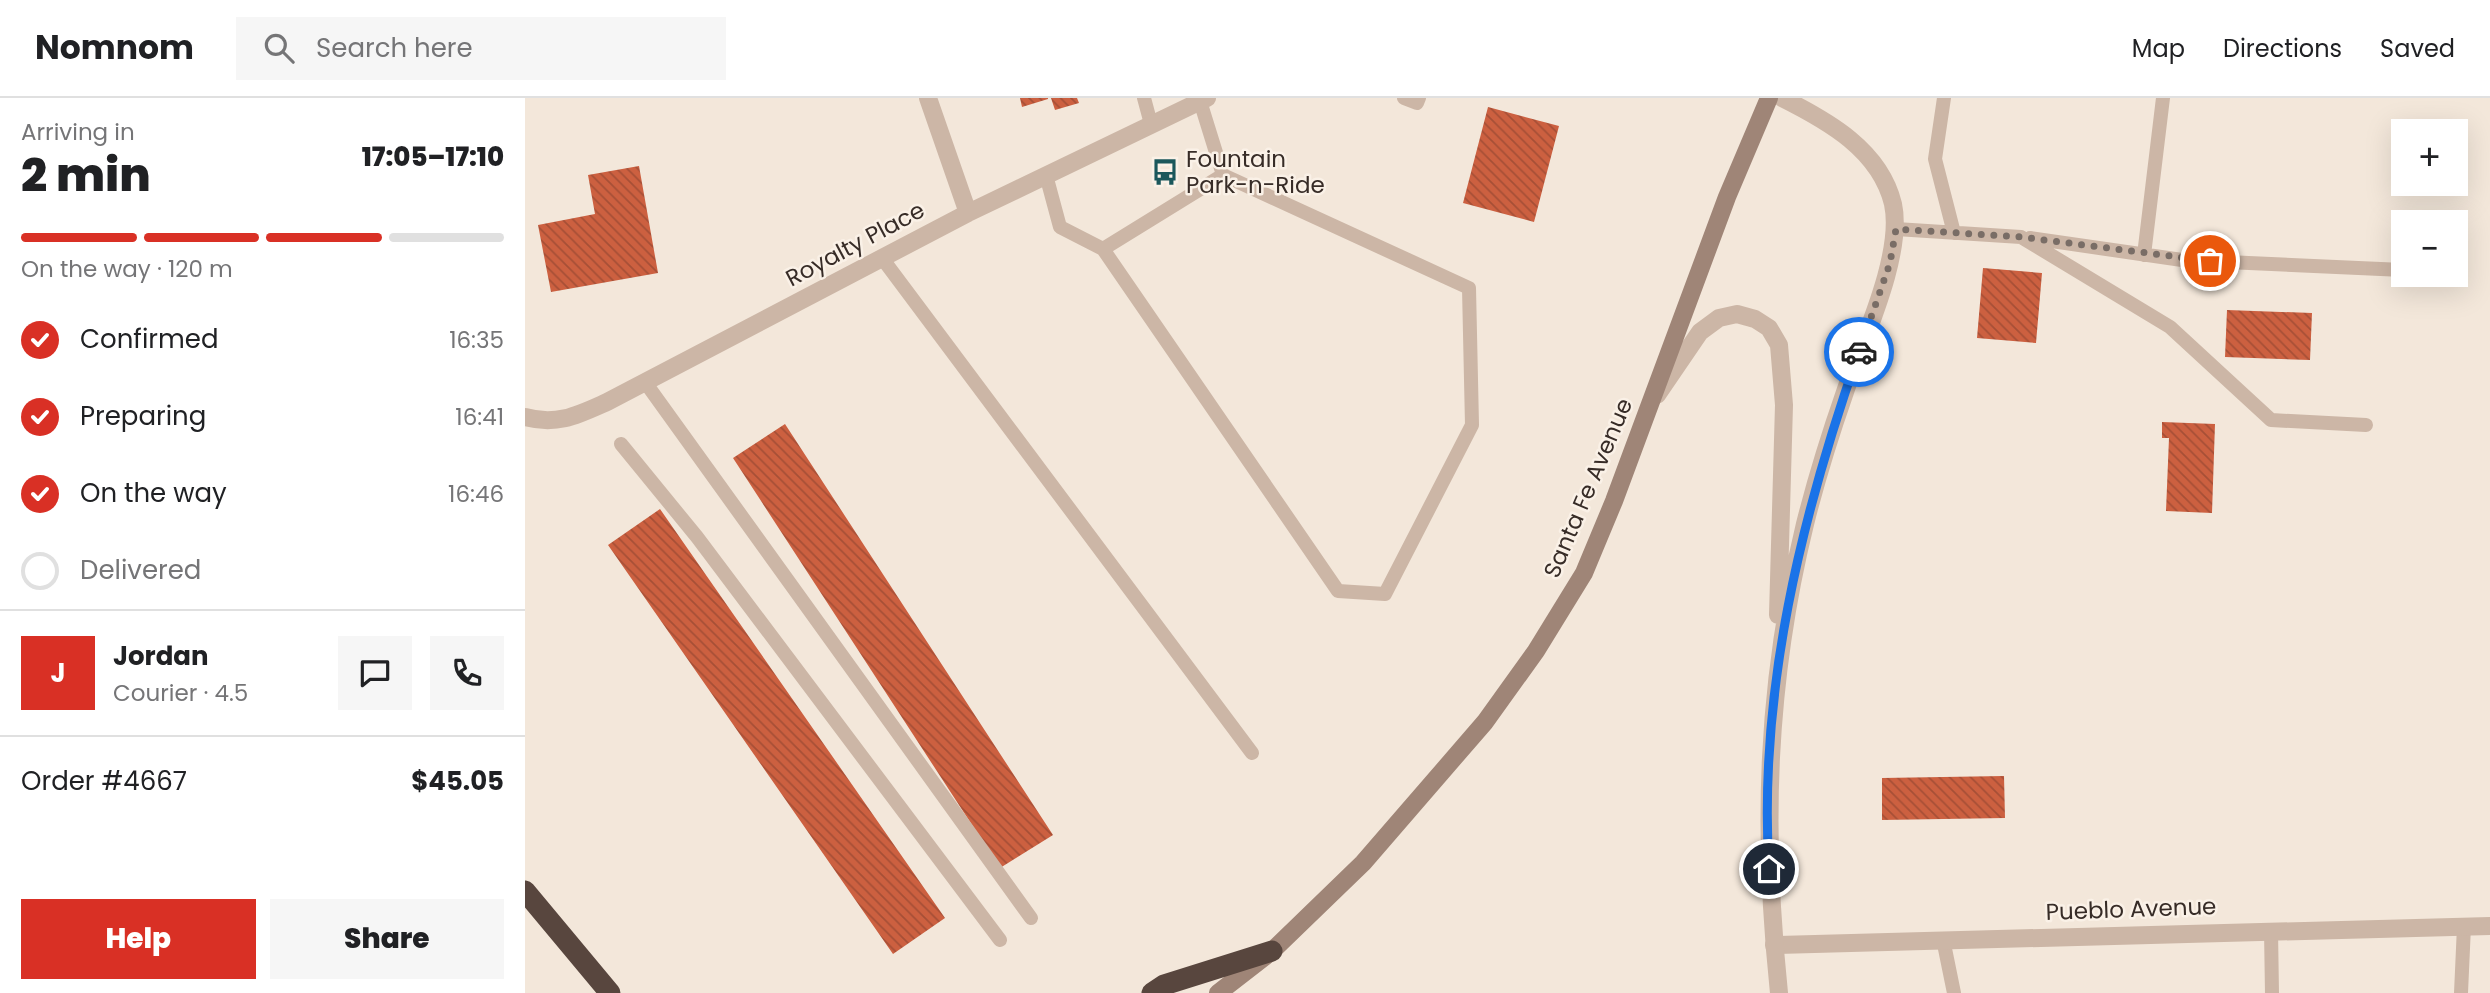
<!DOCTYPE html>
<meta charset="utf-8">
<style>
:root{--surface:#fff;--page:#f6f6f6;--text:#202124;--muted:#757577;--line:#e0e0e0;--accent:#d93025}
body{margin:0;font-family:Poppins,sans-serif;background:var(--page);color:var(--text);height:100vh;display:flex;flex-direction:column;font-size:26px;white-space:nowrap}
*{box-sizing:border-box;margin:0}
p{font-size:23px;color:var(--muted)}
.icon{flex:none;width:38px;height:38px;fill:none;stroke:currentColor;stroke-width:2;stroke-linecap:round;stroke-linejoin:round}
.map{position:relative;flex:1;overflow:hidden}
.sheet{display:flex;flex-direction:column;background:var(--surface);width:525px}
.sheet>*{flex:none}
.fabs{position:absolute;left:1866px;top:21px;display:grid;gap:14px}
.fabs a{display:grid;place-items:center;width:77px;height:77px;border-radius:0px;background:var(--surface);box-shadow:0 7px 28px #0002;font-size:35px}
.pin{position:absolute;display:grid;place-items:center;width:60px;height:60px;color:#fff;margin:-30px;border:4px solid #fff;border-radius:50%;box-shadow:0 2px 7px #0007}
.courier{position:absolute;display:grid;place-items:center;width:70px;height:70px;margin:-35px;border:5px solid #1a73e8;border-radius:50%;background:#fff;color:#222;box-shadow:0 2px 9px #0007}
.headline em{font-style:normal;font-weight:800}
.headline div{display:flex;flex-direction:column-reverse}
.headline{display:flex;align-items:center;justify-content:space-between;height:119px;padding:0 21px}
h1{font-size:46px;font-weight:800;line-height:52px}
.bar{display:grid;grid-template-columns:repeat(4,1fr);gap:10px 7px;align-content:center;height:84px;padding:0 21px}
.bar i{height:9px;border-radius:5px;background:var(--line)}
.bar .current{background:var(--accent)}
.bar p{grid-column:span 4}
.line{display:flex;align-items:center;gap:18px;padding:0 21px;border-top:2px solid var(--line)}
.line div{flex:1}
.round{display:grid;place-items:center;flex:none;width:74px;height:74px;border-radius:0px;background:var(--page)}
ol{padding:0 21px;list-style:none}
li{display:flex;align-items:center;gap:21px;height:77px}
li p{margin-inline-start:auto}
li .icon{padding:7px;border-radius:50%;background:var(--accent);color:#fff;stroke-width:4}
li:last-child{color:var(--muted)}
li i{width:38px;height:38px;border:4px solid var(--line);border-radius:50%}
.cta{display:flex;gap:14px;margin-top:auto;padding:14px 21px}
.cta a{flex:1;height:80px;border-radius:0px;background:var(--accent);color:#fff;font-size:28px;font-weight:800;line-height:80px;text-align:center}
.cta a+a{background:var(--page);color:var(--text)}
header{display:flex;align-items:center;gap:42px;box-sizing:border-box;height:98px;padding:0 35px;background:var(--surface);border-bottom:2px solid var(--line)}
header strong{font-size:33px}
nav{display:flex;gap:38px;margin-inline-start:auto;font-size:24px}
.search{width:490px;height:63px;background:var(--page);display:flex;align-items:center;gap:18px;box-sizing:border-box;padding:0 24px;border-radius:0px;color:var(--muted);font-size:26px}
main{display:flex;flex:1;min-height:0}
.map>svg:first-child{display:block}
.building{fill:url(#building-back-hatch)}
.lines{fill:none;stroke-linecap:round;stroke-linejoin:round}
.service{stroke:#ccb6a6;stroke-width:14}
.minor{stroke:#ccb6a6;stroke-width:18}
.tertiary{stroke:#ccb6a6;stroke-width:18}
.secondary{stroke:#9f8577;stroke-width:18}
.motorway{stroke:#58463e;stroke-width:21}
.done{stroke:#796d66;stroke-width:7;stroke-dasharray:0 12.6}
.route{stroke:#1a73e8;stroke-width:9}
.labels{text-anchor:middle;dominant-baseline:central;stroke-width:5;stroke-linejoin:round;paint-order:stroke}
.poi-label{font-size:23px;fill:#372c27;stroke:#faf1e7;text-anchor:start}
.street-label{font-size:23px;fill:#372c27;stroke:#faf1e7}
</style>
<header>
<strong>Nomnom</strong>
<div class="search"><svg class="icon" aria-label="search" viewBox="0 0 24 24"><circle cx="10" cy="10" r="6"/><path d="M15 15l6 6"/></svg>Search here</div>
<nav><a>Map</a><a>Directions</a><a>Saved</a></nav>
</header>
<main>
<section class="sheet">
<div class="headline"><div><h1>2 min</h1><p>Arriving in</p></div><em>17:05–17:10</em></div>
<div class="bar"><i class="current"></i><i class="current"></i><i class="current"></i><i></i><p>On the way · 120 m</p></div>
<ol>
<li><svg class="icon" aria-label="check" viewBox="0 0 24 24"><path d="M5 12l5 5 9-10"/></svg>Confirmed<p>16:35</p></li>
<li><svg class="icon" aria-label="check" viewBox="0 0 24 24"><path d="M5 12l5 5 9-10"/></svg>Preparing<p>16:41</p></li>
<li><svg class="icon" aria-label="check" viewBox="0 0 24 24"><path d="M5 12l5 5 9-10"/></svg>On the way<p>16:46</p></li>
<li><i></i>Delivered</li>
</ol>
<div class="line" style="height:126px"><b class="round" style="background:var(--accent);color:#fff">J</b><div><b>Jordan</b><p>Courier · 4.5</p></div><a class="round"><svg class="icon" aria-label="chat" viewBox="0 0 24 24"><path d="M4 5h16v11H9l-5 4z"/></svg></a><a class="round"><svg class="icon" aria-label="phone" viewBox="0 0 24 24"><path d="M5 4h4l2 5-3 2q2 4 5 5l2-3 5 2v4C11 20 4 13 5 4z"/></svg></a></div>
<div class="line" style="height:91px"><div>Order #4667</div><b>$45.05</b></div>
<div class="cta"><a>Help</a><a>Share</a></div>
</section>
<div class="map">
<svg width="1965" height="895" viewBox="0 0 1965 895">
<defs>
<pattern id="building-back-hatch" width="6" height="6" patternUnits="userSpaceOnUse" patternTransform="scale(1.75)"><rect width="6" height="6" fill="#cc6040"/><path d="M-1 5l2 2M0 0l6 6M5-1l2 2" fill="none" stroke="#a64f36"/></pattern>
</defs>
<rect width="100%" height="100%" fill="#f3e7da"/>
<path class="building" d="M 495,0 L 523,0 L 523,1 L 497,9 Z
M 526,0 L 552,0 L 554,5 L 530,12 Z
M 963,9 L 1034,28 L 1009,124 L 938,105 Z
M 114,68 L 133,175 L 26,194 L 13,127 L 70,116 L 63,77 Z
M 1458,170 L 1517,175 L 1511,245 L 1452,240 Z
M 1702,212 L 1787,215 L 1785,262 L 1700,259 Z
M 1637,324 L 1690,326 L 1687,415 L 1641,413 L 1644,340 L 1637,340 Z
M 260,326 L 528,737 L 475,770 L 208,360 Z
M 135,411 L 420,820 L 368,856 L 83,447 Z
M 1479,678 L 1480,720 L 1357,722 L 1357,680 Z"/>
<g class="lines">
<path class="service" d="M 619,0 L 626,26
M 879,0 L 892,5 L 894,0
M 1419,0 L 1410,61 L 1429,135
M 521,77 L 535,129 L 578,151 L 813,493 L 860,496 L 947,327 L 944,190 L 698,77 L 675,3
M 1371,131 L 1496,139 L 1645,229 L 1746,322 L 1841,327
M 1505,140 L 1657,162 L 1878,172
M 578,151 L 698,77
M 1619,157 L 1638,0
M 357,160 L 727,655
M 120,284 L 506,820
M 96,346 L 172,439 L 475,842
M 1746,832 L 1747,895
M 1418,841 L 1429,895
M 1936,895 L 1939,828"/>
<path class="minor" d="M 403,0 L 443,115
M 0,319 C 32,328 53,317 82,304 L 443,115 L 682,0
M 1249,847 L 1965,828"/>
<path class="tertiary" d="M 1132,297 L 1175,234 L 1194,220 L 1212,216 L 1230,221 L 1244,230 L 1254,247 L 1259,307 L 1253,517
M 1254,895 C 1237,733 1241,585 1280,426 C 1291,382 1305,337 1320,294 C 1337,244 1379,157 1368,106 C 1355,52 1303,23 1257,0"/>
<path class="secondary" d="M 693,895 L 747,853 L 838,765 L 960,624 L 1011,553 L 1059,475 L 1089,403 L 1202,99 L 1244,0"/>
<path class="motorway" d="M 0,793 L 85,895
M 627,895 L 639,887 L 747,853"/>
</g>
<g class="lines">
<path class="done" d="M 1334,254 L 1365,165 L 1371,131 L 1496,139 L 1685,163"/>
<path class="route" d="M 1244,771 C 1233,594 1276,419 1334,254"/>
</g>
<defs>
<symbol id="bus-bare" viewBox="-9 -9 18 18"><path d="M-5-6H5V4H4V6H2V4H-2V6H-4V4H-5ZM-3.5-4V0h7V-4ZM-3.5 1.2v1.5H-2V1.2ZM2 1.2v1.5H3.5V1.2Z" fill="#1b575b" stroke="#faf1e7" stroke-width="2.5" paint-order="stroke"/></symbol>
</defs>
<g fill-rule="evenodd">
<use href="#bus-bare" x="621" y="55" width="38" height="38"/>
</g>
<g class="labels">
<g class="poi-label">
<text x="661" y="61">Fountain<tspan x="661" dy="26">Park-n-Ride</tspan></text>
</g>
<g class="street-label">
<text transform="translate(330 146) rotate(-28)">Royalty Place</text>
<text transform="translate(1063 390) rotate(-67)">Santa Fe Avenue</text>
<text transform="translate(1606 811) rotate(-2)">Pueblo Avenue</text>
</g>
</g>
</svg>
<div class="fabs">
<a>+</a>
<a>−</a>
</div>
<div class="pin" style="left:1685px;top:163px;background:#ea580c"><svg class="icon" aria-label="bag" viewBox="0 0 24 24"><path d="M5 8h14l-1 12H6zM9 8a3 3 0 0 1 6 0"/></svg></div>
<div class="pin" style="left:1244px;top:771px;background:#1f2937"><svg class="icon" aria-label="home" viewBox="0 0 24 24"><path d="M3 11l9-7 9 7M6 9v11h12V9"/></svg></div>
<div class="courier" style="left:1334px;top:254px"><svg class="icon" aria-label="car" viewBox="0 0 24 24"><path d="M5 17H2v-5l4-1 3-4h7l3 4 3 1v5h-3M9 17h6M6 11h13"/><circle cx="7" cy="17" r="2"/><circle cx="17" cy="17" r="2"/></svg></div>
</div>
</main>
